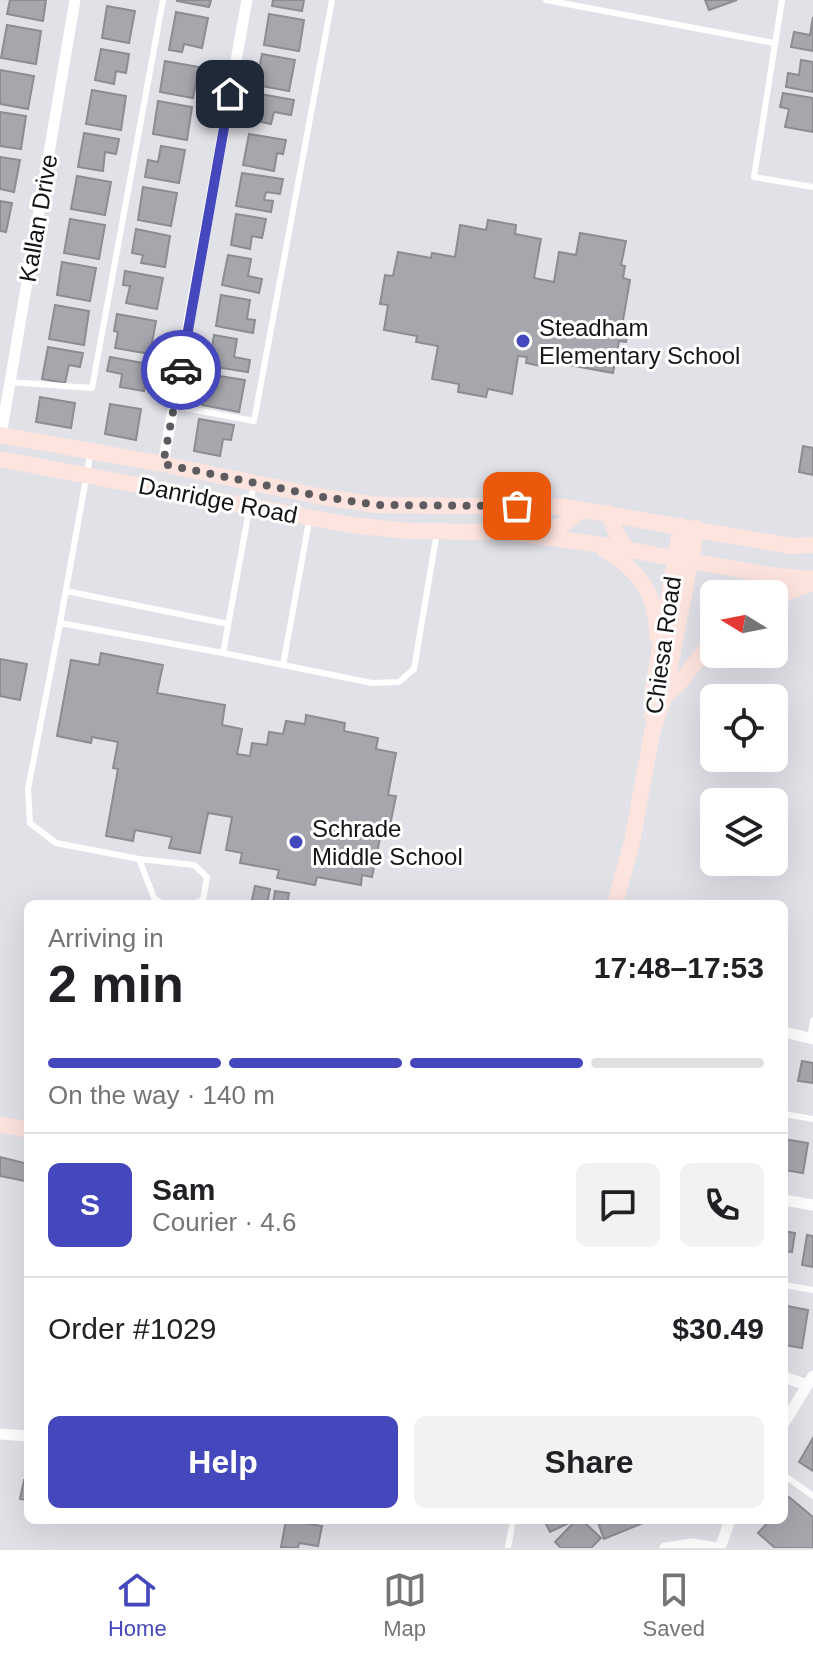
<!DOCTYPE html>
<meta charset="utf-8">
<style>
:root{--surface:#fff;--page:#f2f2f2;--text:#202124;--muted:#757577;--line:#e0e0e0;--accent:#4547bc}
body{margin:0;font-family:Helvetica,sans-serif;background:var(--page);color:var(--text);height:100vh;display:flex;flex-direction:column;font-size:30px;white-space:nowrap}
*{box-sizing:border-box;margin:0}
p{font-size:26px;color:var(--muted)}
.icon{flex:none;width:44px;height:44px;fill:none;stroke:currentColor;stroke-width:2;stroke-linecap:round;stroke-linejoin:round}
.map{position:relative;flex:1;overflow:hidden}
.panel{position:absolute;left:24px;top:900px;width:764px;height:624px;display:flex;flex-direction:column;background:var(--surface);border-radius:12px;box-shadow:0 8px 32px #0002}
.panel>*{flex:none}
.needle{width:52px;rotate:280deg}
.tools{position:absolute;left:700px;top:580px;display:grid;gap:16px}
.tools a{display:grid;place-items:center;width:88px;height:88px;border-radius:12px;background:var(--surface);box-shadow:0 8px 32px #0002;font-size:40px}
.pin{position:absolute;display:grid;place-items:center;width:68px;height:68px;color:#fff;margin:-34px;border-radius:16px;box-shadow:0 4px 12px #0006}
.courier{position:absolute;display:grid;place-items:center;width:80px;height:80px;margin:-40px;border:6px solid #4547bc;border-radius:50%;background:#fff;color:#222;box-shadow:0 2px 10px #0007}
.summary em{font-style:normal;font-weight:700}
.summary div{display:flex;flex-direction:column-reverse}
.summary{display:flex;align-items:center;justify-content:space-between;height:136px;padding:0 24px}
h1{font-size:52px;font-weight:700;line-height:60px}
.bar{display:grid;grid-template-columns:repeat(4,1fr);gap:12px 8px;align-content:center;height:96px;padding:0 24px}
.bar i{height:10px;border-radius:6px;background:var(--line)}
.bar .on{background:var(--accent)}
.bar p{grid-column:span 4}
.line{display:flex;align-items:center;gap:20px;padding:0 24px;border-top:2px solid var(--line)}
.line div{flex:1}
.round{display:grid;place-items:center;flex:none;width:84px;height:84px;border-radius:12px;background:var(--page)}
.button{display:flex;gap:16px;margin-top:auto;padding:16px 24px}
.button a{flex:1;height:92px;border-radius:12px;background:var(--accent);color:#fff;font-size:32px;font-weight:700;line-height:92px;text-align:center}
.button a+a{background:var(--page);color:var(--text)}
.tabs{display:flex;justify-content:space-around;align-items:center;height:112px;border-top:2px solid var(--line);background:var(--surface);font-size:22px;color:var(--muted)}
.tabs a{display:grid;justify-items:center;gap:4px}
.tabs .on{color:var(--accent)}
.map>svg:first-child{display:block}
.building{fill:#a6a6ad;stroke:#8c8c93;stroke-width:2}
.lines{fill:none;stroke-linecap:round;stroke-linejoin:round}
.lane{stroke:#fff;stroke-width:6}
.street{stroke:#fff;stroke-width:11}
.secondary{stroke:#fee4df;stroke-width:16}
.done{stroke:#5c5c60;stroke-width:8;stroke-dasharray:0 14.4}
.route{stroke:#4547bc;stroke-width:10}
.poi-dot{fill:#4547bc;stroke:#fff;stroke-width:3}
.labels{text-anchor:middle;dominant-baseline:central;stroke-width:6;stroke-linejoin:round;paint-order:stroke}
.street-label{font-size:24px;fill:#151517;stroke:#fff}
.poi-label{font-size:24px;fill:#151517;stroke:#fff;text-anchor:start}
</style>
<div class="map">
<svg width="813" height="1548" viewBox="0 0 813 1548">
<rect width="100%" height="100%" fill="#e1e1e8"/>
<path class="building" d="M 10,0 L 46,0 L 43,21 L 7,14 Z
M 177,0 L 211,0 L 209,7 L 177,1 Z
M 273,0 L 304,0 L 302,11 L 272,6 Z
M 705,0 L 737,0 L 709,10 Z
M 107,6 L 135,11 L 129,43 L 102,38 Z
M 176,12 L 208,18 L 202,48 L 184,44 L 182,52 L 169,50 Z
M 269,14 L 304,20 L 299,51 L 264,45 Z
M 813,17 L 813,51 L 791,47 L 794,32 L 810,35 Z
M 7,25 L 41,31 L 36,64 L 1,58 Z
M 101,49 L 129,54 L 126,73 L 116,71 L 114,84 L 95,80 Z
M 262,54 L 295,60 L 289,91 L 256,85 Z
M 801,60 L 813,62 L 813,92 L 786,87 L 788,73 L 799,75 Z
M 165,61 L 199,67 L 193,98 L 160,92 Z
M 0,70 L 34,76 L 28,109 L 0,104 Z
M 92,90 L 126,96 L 121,130 L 86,124 Z
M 255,93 L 294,100 L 291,115 L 274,112 L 271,124 L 251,120 Z
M 783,93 L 813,98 L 813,132 L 785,127 L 789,109 L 780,107 Z
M 158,101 L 192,107 L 187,140 L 153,134 Z
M 0,112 L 26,116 L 21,149 L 0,146 Z
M 84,133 L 119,139 L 116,154 L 105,152 L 103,171 L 78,167 Z
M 249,134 L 286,140 L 283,154 L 277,153 L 274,171 L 243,165 Z
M 161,146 L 185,150 L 179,183 L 145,177 L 148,160 L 158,162 Z
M 0,157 L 20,160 L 14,192 L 0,189 Z
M 242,173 L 283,179 L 280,194 L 266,192 L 264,200 L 273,201 L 271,212 L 236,206 Z
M 77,176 L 111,182 L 105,215 L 71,209 Z
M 143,187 L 177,193 L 171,226 L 138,220 Z
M 0,201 L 12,203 L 6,232 L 0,231 Z
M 236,214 L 266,219 L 262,238 L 252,236 L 250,249 L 231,245 Z
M 70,219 L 105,225 L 99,259 L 64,253 Z
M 488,220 L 516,225 L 515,234 L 541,239 L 534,278 L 554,282 L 559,252 L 576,255 L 580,233 L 626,241 L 621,265 L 625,266 L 623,278 L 630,280 L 622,326 L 629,327 L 626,342 L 619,341 L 613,373 L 542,360 L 541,366 L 526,363 L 527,357 L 518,356 L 512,394 L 488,389 L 486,397 L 458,392 L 459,384 L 432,379 L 438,346 L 416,342 L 417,336 L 384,330 L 388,305 L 380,304 L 385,275 L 393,276 L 398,252 L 431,258 L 432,253 L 455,257 L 460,225 L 486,230 Z
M 136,229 L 170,236 L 165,267 L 141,263 L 143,255 L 132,253 Z
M 228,255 L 251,259 L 248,276 L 262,279 L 259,293 L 222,285 Z
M 62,262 L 96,268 L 90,301 L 57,295 Z
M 125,271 L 163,278 L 157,309 L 126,303 L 130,286 L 123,285 Z
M 221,295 L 250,300 L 247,319 L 255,320 L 253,333 L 216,326 Z
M 55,305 L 89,311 L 84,345 L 49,339 Z
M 117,314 L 156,321 L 150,354 L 115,348 L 118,332 L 114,331 Z
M 214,335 L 237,339 L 234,357 L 250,360 L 248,372 L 209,366 Z
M 48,347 L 83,353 L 80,367 L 69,365 L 65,383 L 42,379 Z
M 110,357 L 149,364 L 144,391 L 120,387 L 122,374 L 107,371 Z
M 207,374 L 245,380 L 239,412 L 202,405 Z
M 40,397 L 75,403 L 71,428 L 36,422 Z
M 110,404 L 141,409 L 136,440 L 105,434 Z
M 199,419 L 234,425 L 231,440 L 223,439 L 220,456 L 194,451 Z
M 803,446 L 813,448 L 813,475 L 799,472 Z
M 101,653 L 163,665 L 157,693 L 225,705 L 222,725 L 242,729 L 237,754 L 250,756 L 252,743 L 267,745 L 269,732 L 283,734 L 286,721 L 305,724 L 306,715 L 345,723 L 344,731 L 378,738 L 376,749 L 396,753 L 388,795 L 396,796 L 388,835 L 381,833 L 372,877 L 362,875 L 361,885 L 317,877 L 315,885 L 277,878 L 279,870 L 240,863 L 242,853 L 226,850 L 232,817 L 208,813 L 200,853 L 169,848 L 172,837 L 135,830 L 133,841 L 106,836 L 118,769 L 113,768 L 118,742 L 92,737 L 91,743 L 57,736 L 71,660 L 99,665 Z
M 0,659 L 27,664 L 20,700 L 0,696 Z
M 255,886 L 270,889 L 267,904 L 251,904 Z
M 275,891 L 289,893 L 287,904 L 273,904 Z
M 802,1061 L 813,1063 L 813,1083 L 798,1081 Z
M 784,1139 L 808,1143 L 803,1173 L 784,1170 Z
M 0,1157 L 28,1164 L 25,1181 L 0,1176 Z
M 784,1231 L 795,1233 L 792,1252 L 784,1251 Z
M 807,1235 L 813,1236 L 813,1267 L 802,1265 Z
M 787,1306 L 808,1310 L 802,1348 L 784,1345 L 784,1321 Z
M 813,1438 L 813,1471 L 799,1462 Z
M 24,1480 L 28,1480 L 28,1500 L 20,1499 Z
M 789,1497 L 813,1517 L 813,1548 L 775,1548 L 758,1533 L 770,1520 L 784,1520 L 784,1503 Z
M 286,1520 L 322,1526 L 318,1546 L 299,1543 L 298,1548 L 281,1547 Z
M 544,1520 L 573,1520 L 573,1521 L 550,1532 Z
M 576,1520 L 582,1520 L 601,1538 L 591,1548 L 561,1548 L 555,1542 Z
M 597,1520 L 642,1520 L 643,1523 L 604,1539 Z"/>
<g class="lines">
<path class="lane" d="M 546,0 L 774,43
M 782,0 L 754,177 L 813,187
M 9,382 L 92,388 L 163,0
M 174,406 L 254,421 L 332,0
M 91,451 L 60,623 L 223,653
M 254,483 L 223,653 L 283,665 L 309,521
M 66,591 L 228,624
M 60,623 L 28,789 L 30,823 L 56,843 L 139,859 L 194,865 L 207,877 L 203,900 L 192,904
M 283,665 L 372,683 L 399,682 L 414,669 L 437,532
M 139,859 L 154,898 L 163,904
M 810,1039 L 813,1020
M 784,1114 L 813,1119
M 784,1285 L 813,1290
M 784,1475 L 813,1496
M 508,1548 L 513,1520"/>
<path class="street" d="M 1,435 L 75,0
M 163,464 L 247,0
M 784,1032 L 813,1039
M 784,1200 L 813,1205
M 784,1377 L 807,1385
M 784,1423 L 813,1376
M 0,1434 L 28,1436
M 665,1548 L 691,1544 L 717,1548
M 720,1548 L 730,1520"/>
<path class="secondary" d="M 0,435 L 163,464 L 323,497 L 378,505 L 566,507 L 791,546 L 813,545
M 0,459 L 350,525 L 408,531 L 508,532 L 596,544 L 769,575 L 813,579
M 609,513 C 613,528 618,539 628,550
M 541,529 C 559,528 569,523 581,509
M 604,549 C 639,571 657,593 657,636
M 774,597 L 813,583
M 664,697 L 680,682 L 714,639
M 652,715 L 652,694 L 681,526
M 615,904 L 632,842 L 652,733 L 664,697 L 697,528
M 0,1124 L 28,1130"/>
</g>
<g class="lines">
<path class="done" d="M 181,370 L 163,464 L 323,497 L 378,505 L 517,506"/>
<path class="route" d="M 181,370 L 230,94"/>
</g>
<g class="poi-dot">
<circle cx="523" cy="341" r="8"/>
<circle cx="296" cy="842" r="8"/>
</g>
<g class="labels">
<g class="street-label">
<text transform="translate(38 218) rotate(-80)">Kallan Drive</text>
<text transform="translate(218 500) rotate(11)">Danridge Road</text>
<text transform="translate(663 645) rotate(-82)">Chiesa Road</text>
</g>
<g class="poi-label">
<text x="539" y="327">Steadham<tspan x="539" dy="28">Elementary School</tspan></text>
<text x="312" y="828">Schrade<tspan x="312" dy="28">Middle School</tspan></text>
</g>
</g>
</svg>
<div class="tools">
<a><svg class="needle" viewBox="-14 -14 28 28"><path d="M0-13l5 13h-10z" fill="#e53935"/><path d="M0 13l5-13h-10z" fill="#757577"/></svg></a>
<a><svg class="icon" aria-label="locate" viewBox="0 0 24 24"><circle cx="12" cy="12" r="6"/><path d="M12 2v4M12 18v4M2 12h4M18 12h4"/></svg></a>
<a><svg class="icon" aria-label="layers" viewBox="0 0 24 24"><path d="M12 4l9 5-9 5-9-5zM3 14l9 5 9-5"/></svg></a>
</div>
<div class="pin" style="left:517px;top:506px;background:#ea580c"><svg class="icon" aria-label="bag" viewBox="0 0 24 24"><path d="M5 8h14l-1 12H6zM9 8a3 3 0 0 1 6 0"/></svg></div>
<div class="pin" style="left:230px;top:94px;background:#1f2937"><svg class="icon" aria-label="home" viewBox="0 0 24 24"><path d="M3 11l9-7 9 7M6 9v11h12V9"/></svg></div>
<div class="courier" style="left:181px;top:370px"><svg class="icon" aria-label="car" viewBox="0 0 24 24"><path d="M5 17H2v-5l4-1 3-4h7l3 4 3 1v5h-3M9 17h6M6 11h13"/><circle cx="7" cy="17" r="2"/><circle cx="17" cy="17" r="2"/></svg></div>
<section class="panel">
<div class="summary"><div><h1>2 min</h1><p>Arriving in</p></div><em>17:48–17:53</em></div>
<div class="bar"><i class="on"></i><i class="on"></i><i class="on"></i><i></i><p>On the way · 140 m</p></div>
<div class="line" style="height:144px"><b class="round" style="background:var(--accent);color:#fff">S</b><div><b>Sam</b><p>Courier · 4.6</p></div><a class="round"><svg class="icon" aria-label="chat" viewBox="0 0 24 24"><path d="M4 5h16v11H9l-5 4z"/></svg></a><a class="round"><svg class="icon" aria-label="phone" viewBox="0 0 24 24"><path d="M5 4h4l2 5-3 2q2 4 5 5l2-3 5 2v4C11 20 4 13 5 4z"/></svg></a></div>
<div class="line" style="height:104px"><div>Order #1029</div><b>$30.49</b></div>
<div class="button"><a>Help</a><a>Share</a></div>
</section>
</div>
<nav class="tabs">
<a class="on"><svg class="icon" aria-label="home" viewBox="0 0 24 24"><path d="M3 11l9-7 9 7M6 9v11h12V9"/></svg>Home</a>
<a><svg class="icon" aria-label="map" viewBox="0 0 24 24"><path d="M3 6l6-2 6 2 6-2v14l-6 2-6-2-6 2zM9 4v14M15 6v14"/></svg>Map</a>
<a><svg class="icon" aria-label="saved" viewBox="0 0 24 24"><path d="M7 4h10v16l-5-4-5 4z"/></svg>Saved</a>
</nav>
